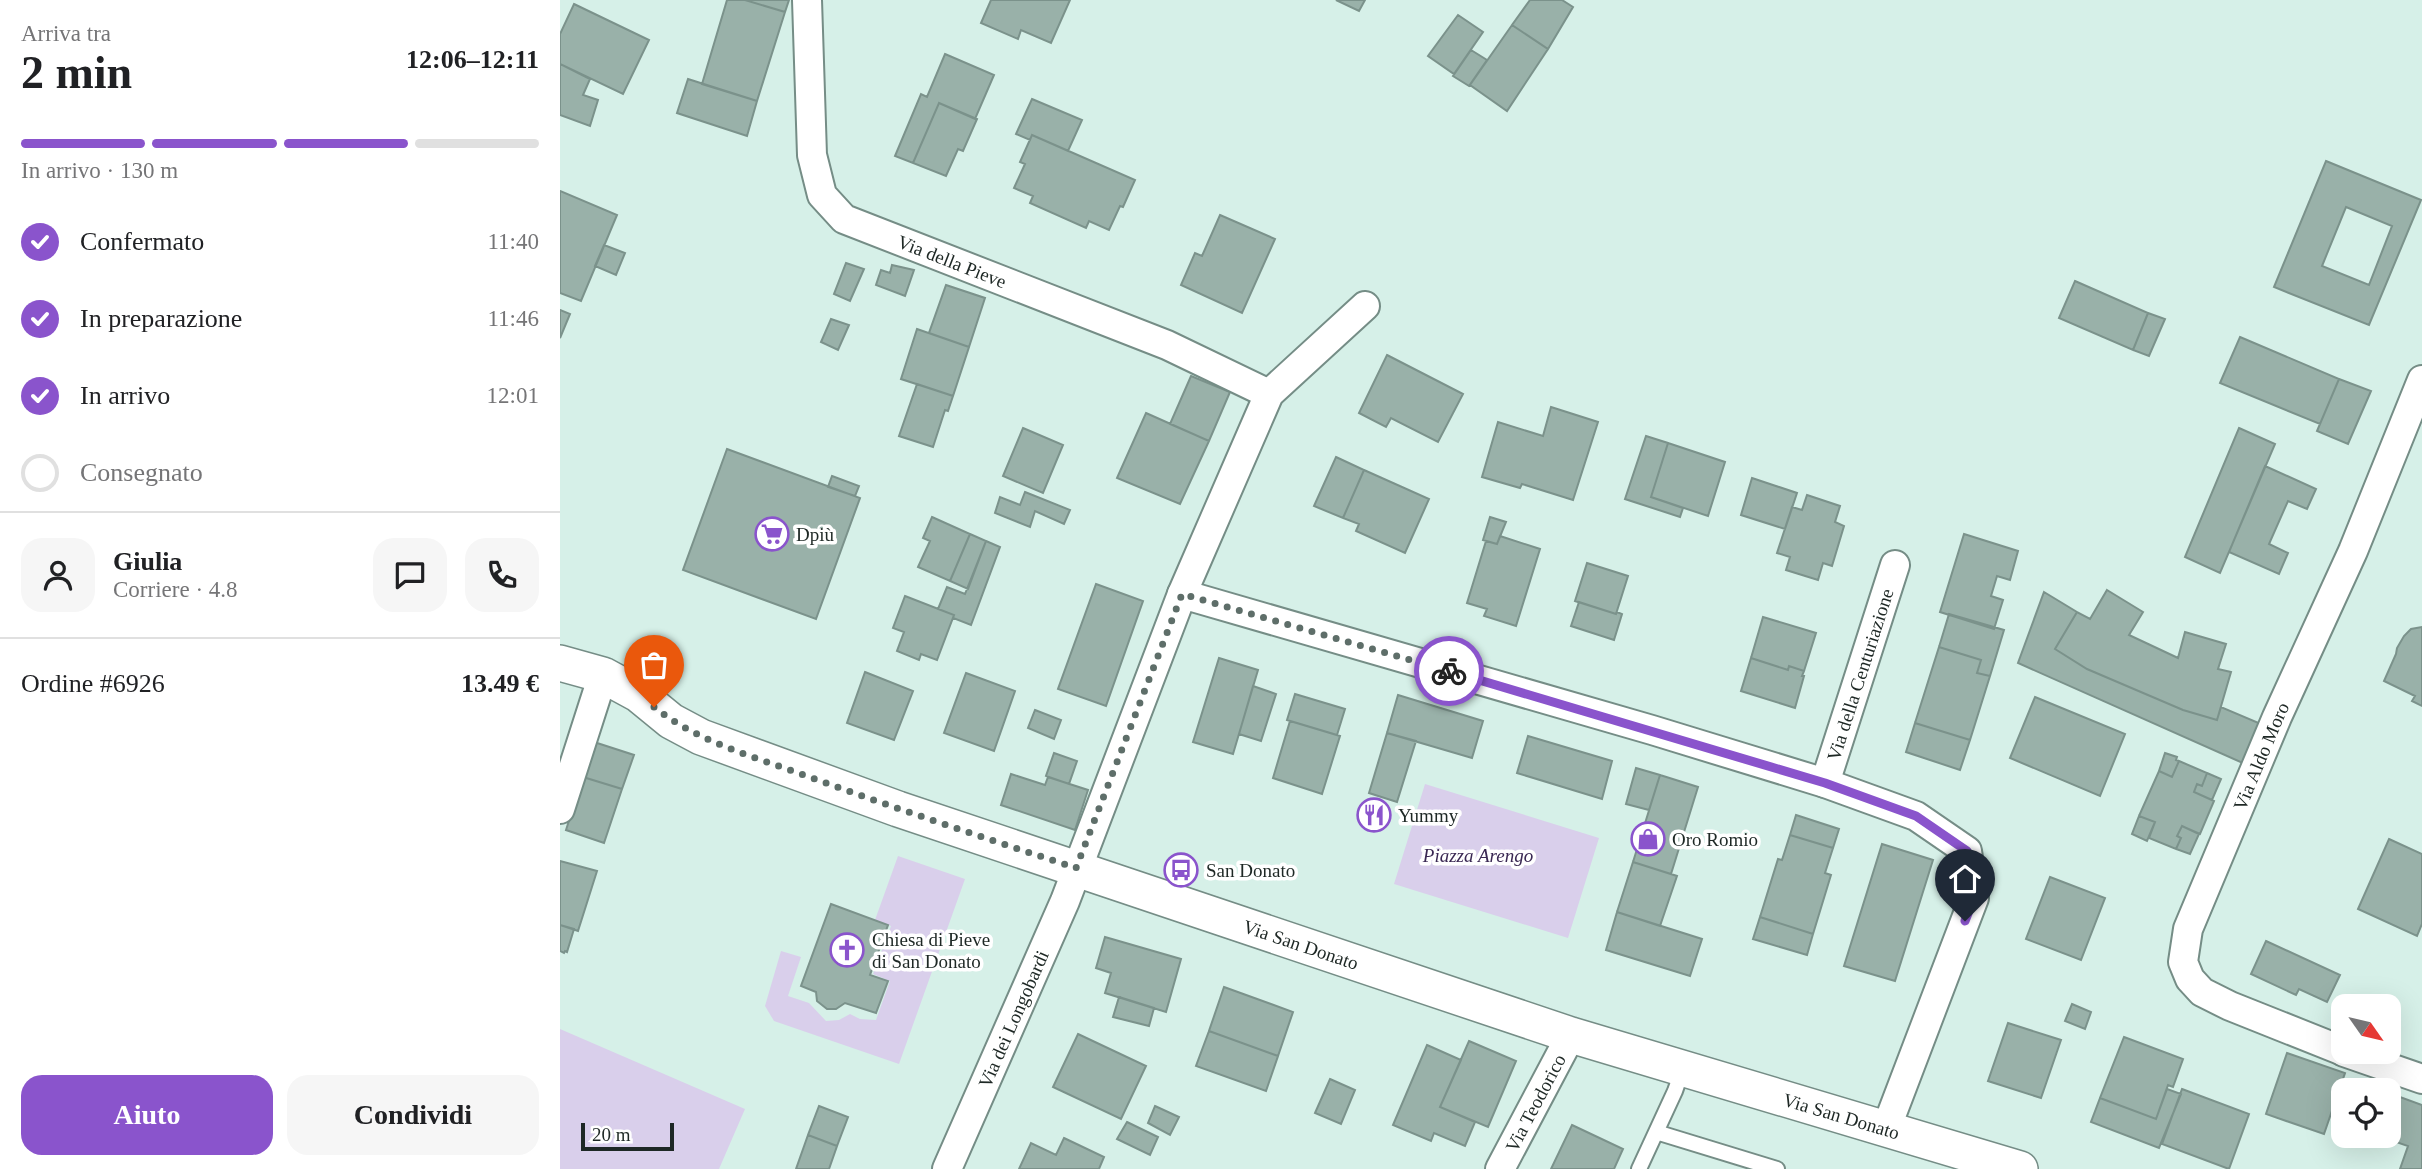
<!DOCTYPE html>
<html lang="it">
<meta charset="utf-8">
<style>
:root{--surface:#fff;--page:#f6f6f6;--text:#202124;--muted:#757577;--line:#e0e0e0;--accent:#8a54cc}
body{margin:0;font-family:Georgia,serif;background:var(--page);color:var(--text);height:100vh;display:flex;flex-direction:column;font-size:26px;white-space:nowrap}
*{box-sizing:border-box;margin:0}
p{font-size:23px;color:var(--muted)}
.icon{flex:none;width:38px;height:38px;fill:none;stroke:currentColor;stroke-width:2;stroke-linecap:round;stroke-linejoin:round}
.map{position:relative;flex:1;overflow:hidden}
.details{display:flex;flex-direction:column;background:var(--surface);width:560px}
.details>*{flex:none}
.needle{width:46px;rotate:124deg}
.tools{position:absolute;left:1771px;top:994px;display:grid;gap:14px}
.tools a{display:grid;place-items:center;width:70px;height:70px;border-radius:14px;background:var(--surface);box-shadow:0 7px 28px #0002;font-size:35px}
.scale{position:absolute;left:21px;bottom:18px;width:93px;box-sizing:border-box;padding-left:7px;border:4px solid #1e2825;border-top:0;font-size:19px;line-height:24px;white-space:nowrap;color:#1e2825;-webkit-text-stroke:5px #fff;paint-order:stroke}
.pin{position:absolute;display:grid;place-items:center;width:60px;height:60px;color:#fff;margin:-72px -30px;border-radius:50% 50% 50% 0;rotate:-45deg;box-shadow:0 0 7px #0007}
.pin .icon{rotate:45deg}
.courier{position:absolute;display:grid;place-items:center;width:70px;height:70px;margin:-35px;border:5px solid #8a54cc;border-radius:50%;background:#fff;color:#222;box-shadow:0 2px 9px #0007}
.head em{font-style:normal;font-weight:800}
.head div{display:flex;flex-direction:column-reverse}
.head{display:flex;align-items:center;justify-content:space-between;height:119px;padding:0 21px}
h1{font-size:46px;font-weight:800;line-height:52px}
.bar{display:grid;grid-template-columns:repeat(4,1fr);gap:10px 7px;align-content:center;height:84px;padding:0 21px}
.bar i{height:9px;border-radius:5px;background:var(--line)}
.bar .selected{background:var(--accent)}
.bar p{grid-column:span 4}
.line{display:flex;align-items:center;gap:18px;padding:0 21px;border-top:2px solid var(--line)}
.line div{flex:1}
.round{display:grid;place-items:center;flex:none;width:74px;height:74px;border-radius:21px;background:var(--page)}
ol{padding:0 21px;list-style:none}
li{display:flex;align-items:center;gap:21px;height:77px}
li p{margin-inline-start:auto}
li .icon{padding:7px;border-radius:50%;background:var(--accent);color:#fff;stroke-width:4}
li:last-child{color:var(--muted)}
li i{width:38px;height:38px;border:4px solid var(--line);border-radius:50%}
.button{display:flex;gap:14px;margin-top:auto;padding:14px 21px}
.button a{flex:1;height:80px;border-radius:21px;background:var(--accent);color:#fff;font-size:28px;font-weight:800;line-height:80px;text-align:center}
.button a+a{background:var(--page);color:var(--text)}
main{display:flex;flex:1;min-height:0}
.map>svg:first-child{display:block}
.green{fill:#d9cfeb}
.building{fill:#99b1a9;stroke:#7b928b;stroke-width:2;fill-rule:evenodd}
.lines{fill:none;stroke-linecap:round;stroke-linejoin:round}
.service-casing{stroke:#758d86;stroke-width:18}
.minor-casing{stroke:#758d86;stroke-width:32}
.tertiary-casing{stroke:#758d86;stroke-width:38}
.service{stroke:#fff;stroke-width:14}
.minor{stroke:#fff;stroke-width:28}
.tertiary{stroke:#fff;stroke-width:35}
.done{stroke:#5e6e69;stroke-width:7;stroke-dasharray:0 12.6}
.route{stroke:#8a54cc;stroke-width:9}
.labels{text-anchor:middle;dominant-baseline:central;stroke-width:7;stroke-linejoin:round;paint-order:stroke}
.street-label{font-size:19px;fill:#1e2825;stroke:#fff}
.poi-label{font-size:19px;fill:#1e2825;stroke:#fff;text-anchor:start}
.park-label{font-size:19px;font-style:italic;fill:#3a2853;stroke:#fff}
</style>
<main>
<section class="details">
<div class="head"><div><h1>2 min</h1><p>Arriva tra</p></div><em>12:06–12:11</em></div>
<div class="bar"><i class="selected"></i><i class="selected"></i><i class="selected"></i><i></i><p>In arrivo · 130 m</p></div>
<ol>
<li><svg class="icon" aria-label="check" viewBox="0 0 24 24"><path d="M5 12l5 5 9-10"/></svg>Confermato<p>11:40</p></li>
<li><svg class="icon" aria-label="check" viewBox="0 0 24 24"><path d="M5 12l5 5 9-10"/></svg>In preparazione<p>11:46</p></li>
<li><svg class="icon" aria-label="check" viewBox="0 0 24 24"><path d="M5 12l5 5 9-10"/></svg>In arrivo<p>12:01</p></li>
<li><i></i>Consegnato</li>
</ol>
<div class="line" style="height:126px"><a class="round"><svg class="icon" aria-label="person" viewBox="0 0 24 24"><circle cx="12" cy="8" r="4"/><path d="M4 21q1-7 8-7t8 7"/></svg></a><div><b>Giulia</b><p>Corriere · 4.8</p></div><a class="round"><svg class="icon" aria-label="chat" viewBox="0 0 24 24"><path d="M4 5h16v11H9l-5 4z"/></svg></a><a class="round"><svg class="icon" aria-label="phone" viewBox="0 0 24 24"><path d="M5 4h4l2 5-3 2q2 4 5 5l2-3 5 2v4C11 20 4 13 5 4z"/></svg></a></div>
<div class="line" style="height:91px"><div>Ordine #6926</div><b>13.49 €</b></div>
<div class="button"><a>Aiuto</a><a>Condividi</a></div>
</section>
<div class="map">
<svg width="1862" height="1169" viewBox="0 0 1862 1169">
<rect width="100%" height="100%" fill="#d6f0e8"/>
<path class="green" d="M 865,784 L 1039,838 L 1008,938 L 834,884 Z
M 338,856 L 405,879 L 339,1064 L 214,1021 L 205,1006 L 221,951 L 241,957 L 228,996 L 249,1003 L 266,1021 L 279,1020 L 290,1014 L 300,1019 L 316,1020 L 330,981 L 313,974 L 331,926 L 315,920 Z
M 0,1029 L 185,1109 L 159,1169 L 0,1169 Z"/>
<path class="building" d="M 167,0 L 185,0 L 225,12 L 197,101 L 142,84 Z
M 185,0 L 229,0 L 225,12 Z
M 431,0 L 510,0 L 491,43 L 461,30 L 458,39 L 421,23 Z
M 776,0 L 805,0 L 799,11 Z
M 970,0 L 1002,0 L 1013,7 L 988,49 L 952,25 Z
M 14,4 L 89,40 L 63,94 L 0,64 L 0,34 Z
M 898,15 L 923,32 L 894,74 L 868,56 Z
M 952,25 L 988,49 L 947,111 L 910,85 Z
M 911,50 L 927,60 L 909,86 L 893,76 Z
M 385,54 L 434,75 L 415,119 L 379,103 L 353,163 L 335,156 L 361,94 L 367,97 Z
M 0,64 L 30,79 L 23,95 L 38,100 L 30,126 L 0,115 Z
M 128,79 L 197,101 L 187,136 L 117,113 Z
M 472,99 L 522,120 L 508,151 L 472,135 L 470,140 L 456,134 Z
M 379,103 L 417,119 L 403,151 L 398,149 L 386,176 L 353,163 Z
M 472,135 L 575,180 L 563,207 L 560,206 L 549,230 L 529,221 L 526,228 L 470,203 L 473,196 L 454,188 L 465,164 L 460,162 Z
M 1766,161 L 1861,200 L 1809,325 L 1714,287 ZM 1786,207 L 1832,226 L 1809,285 L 1762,266 Z
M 0,191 L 57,215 L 21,301 L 0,293 Z
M 660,215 L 715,239 L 682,313 L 621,285 L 635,253 L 642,256 Z
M 44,245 L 65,253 L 56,275 L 35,266 Z
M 286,263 L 304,269 L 290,301 L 274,294 Z
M 332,265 L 354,270 L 345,296 L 316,285 L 321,270 L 330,273 Z
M 1515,281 L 1588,313 L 1573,350 L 1499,318 Z
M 386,285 L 425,298 L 409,347 L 369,333 Z
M 0,310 L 10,314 L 0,338 Z
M 1588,313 L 1605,319 L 1589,356 L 1573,350 Z
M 271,319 L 289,325 L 278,350 L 261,342 Z
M 357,329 L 409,347 L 393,396 L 341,379 Z
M 1680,337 L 1779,379 L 1760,424 L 1660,383 Z
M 827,355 L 903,394 L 878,442 L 831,418 L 826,427 L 799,413 Z
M 631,376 L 670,392 L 649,441 L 610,424 Z
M 1779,379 L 1811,391 L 1788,444 L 1757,431 Z
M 357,384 L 393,396 L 388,411 L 385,410 L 373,447 L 339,436 Z
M 991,407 L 1038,422 L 1013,500 L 962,484 L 960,488 L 922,477 L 938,422 L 983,436 Z
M 586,413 L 649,441 L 620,504 L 557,478 Z
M 463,428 L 503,445 L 483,493 L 443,476 Z
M 1679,428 L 1715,444 L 1660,573 L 1625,557 Z
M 1086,436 L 1108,443 L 1091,497 L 1123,508 L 1120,517 L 1065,499 Z
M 1108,443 L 1165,462 L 1148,516 L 1091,497 Z
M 167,449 L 300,498 L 256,619 L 123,570 Z
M 776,457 L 804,470 L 783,518 L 754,506 Z
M 1705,466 L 1756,489 L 1747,509 L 1728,501 L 1709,544 L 1728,553 L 1719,574 L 1669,552 Z
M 804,470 L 869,499 L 845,553 L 796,531 L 799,524 L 783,518 Z
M 272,476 L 299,486 L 295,496 L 268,487 Z
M 1192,478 L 1237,493 L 1225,529 L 1181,515 Z
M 465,492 L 510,510 L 504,524 L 475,511 L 470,527 L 435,513 L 440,497 L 460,505 Z
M 1247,495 L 1280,506 L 1275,522 L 1284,526 L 1272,566 L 1263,563 L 1258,580 L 1226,570 L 1230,557 L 1217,553 L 1232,507 L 1242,510 Z
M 372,517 L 410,534 L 390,581 L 358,567 L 370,541 L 363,538 Z
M 930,517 L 946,522 L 937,544 L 923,540 Z
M 410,534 L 426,541 L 408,589 L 390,581 Z
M 1404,534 L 1458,551 L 1450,580 L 1437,576 L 1431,596 L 1443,600 L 1434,629 L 1380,612 Z
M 940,536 L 980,549 L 956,626 L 924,616 L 927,609 L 907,603 L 926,541 L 937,544 Z
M 426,541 L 440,547 L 411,625 L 393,618 L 394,615 L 378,609 L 387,587 L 405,594 Z
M 1027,563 L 1068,576 L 1056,614 L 1015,601 Z
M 536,584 L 583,601 L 546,706 L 498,689 Z
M 1547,590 L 1583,612 L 1569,635 L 1618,658 L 1625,632 L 1666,644 L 1658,669 L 1671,672 L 1657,720 L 1623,710 L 1527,669 L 1495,649 L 1517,612 L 1530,619 Z
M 1484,592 L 1517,612 L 1495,649 L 1527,669 L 1623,710 L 1657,720 L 1661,707 L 1701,724 L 1685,764 L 1458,663 Z
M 345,596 L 394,615 L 377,660 L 361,654 L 359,660 L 337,651 L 344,632 L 333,628 Z
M 1019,602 L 1056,614 L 1057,612 L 1062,614 L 1054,640 L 1011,626 Z
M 1389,614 L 1444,630 L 1430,676 L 1417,673 L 1421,660 L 1379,647 Z
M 1203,617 L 1256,633 L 1244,671 L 1229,666 L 1228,670 L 1191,658 Z
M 1862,627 L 1862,706 L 1852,701 L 1855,696 L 1824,681 L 1836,654 L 1837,648 L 1844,636 L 1851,629 Z
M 1379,647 L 1421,660 L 1417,673 L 1430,676 L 1410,740 L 1355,723 Z
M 659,658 L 698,670 L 673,754 L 633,742 Z
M 1191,658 L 1228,670 L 1229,666 L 1244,671 L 1242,676 L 1244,676 L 1235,708 L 1181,691 Z
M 305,672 L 353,691 L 334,740 L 287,723 Z
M 406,673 L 455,691 L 434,751 L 384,733 Z
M 693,686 L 716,694 L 701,741 L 679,734 Z
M 735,694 L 785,709 L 777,735 L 727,720 Z
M 838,695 L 923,721 L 912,758 L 827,733 Z
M 1475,697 L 1565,734 L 1540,796 L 1450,758 Z
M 475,710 L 501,720 L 494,739 L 468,728 Z
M 730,721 L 780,736 L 762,794 L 713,778 Z
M 1355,723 L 1410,740 L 1400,770 L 1346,752 Z
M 827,733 L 856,741 L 837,802 L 809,793 Z
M 968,736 L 1052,761 L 1042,799 L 957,773 Z
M 34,742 L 74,755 L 62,789 L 23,777 Z
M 494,753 L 517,761 L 509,784 L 486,776 Z
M 1605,753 L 1617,757 L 1616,760 L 1619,761 L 1612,777 L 1599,771 Z
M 1619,761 L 1647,773 L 1642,786 L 1637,784 L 1634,792 L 1654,801 L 1640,834 L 1622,826 L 1617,836 L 1621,838 L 1616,849 L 1589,838 L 1595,822 L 1579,816 L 1599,771 L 1612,777 Z
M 1076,768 L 1100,775 L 1089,810 L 1066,804 Z
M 1647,773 L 1661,779 L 1652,800 L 1634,792 L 1637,784 L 1642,786 Z
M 451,774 L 485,785 L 488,777 L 528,790 L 515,830 L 441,805 Z
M 1100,775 L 1138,787 L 1111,874 L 1073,862 Z
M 23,777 L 62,789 L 44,843 L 6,830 Z
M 1236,815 L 1279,829 L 1273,848 L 1230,835 Z
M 1579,816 L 1595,822 L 1587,841 L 1572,834 Z
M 1622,826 L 1639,834 L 1630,854 L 1616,849 L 1621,838 L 1617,836 Z
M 1230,835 L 1273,848 L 1265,873 L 1271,875 L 1253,934 L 1200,917 L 1218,859 L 1222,860 Z
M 1829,839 L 1862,854 L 1862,924 L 1857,936 L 1798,909 Z
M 1322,844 L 1373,860 L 1335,981 L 1284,966 Z
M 0,861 L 37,871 L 18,931 L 0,925 Z
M 1073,862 L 1117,876 L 1100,926 L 1057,912 Z
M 1490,877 L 1545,898 L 1521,960 L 1466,939 Z
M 271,904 L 328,925 L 310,975 L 328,981 L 316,1013 L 285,1003 L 276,1009 L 267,1009 L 257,1001 L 256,992 L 241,986 Z
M 1057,912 L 1142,939 L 1130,976 L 1046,950 Z
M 1200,917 L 1253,934 L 1247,955 L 1193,939 Z
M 0,925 L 14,929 L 7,952 L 5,951 L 4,953 L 0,951 Z
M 545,937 L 621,959 L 606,1012 L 545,993 L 551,973 L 536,968 Z
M 1706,941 L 1780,975 L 1767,1002 L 1739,989 L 1736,995 L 1691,974 Z
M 664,987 L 733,1012 L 718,1056 L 649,1031 Z
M 559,997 L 594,1008 L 589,1026 L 553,1017 Z
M 1512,1004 L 1531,1012 L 1525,1029 L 1505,1021 Z
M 1448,1023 L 1501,1040 L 1481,1098 L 1428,1081 Z
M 649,1031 L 718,1056 L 706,1091 L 636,1066 Z
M 518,1034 L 586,1066 L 561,1119 L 493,1087 Z
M 1564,1037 L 1623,1059 L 1613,1087 L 1608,1085 L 1596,1119 L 1540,1098 Z
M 909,1041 L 956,1061 L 928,1127 L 880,1107 Z
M 867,1045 L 901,1060 L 880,1107 L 915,1122 L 905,1146 L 874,1133 L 871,1141 L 833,1125 Z
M 1727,1053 L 1785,1073 L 1764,1134 L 1706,1114 Z
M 770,1079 L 795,1090 L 781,1124 L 755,1113 Z
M 1607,1089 L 1621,1094 L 1599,1148 L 1531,1122 L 1540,1098 L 1596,1119 Z
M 1622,1089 L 1689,1114 L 1669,1169 L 1602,1144 Z
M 1829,1093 L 1862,1105 L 1862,1169 L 1840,1169 L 1848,1146 L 1819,1136 L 1829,1136 Z
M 259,1106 L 288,1117 L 277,1146 L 248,1135 Z
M 595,1106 L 619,1117 L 610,1135 L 588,1123 Z
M 567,1122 L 598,1137 L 590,1155 L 557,1139 Z
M 1012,1125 L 1063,1149 L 1054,1169 L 991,1169 Z
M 248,1135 L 277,1146 L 269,1169 L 236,1169 Z
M 504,1138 L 544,1157 L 539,1169 L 459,1169 L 471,1143 L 496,1155 Z"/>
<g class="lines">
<defs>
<path id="service" d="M 1096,1132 L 1217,1169
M 1079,1169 L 1115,1091 L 1123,1068"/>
<g id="minor">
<path id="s1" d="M 247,0 L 252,155 L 262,195 L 284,219 L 607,345 L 709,394"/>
<path d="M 622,594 L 1092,730 L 1265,783 L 1356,816 L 1407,851 L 1414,898 L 1326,1129"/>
<path id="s2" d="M 1265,783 L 1335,565"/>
<path d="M 0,809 L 43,675"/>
<path id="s3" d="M 1783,1051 L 1670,1006 L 1642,992 L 1630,979 L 1623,962 L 1628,929 L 1717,717 L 1793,551 L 1862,380"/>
<path d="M 1784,1052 L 1862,1079"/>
<path id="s4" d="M 387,1169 L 505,901 L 622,594 L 709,394 L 805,306"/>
<path id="s5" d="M 940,1169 L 1011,1035"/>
</g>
<g id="tertiary">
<path id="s6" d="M 0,663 L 43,675 L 78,694 L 111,721 L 141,737 L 338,809 L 1011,1035 L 1460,1169"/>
</g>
</defs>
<use href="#service" class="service-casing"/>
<use href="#minor" class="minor-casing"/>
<use href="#tertiary" class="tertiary-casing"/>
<use href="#service" class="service"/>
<use href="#minor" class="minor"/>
<use href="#tertiary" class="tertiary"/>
</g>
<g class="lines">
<path class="done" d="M 94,707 C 138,742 192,756 244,775 C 334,808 425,838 516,868 L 622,594 L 889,671"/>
<path class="route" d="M 889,671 L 1265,783 L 1356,816 L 1407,851 L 1414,898 L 1405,921"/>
</g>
<defs>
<symbol id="supermarket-ring" viewBox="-11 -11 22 22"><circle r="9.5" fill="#fff" stroke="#8a54cc" stroke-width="1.5"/><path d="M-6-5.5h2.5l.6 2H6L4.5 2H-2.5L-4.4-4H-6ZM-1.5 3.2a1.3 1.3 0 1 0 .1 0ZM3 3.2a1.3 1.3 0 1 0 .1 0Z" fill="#8a54cc"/></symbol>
<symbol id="restaurant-ring" viewBox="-11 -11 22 22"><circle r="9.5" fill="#fff" stroke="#8a54cc" stroke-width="1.5"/><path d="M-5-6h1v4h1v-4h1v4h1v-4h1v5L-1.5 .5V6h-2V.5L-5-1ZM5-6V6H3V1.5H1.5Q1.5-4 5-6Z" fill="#8a54cc"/></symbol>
<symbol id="shop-ring" viewBox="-11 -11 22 22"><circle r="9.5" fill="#fff" stroke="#8a54cc" stroke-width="1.5"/><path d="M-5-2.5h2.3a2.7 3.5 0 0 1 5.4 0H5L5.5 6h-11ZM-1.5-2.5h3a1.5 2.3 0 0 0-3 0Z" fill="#8a54cc"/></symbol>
<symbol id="bus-ring" viewBox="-11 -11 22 22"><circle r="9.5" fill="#fff" stroke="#8a54cc" stroke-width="1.5"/><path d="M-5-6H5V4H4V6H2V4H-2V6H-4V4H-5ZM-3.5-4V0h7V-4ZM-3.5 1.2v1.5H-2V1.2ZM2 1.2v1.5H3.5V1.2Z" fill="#8a54cc"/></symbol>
<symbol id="church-ring" viewBox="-11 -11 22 22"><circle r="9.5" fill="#fff" stroke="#8a54cc" stroke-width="1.5"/><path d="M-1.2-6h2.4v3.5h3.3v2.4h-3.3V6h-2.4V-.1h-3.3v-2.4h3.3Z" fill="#8a54cc"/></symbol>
</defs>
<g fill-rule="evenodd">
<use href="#supermarket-ring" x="193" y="515" width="38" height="38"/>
<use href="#restaurant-ring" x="795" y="796" width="38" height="38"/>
<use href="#shop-ring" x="1069" y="820" width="38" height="38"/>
<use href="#bus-ring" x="602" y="851" width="38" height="38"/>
<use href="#church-ring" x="268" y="931" width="38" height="38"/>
</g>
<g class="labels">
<g class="street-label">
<text stroke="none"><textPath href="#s1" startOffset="345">Via della Pieve</textPath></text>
<text stroke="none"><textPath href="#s2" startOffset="114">Via della Centuriazione</textPath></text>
<text stroke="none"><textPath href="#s3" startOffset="410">Via Aldo Moro</textPath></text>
<text stroke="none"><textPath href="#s6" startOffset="796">Via San Donato</textPath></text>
<text stroke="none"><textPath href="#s4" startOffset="164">Via dei Longobardi</textPath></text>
<text stroke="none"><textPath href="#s5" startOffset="75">Via Teodorico</textPath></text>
<text stroke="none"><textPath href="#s6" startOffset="1363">Via San Donato</textPath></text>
</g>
<g class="poi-label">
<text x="236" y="534">Dpiù</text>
<text x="838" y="815">Yummy</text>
<text x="1112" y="839">Oro Romio</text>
<text x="646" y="870">San Donato</text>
<text x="312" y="939">Chiesa di Pieve<tspan x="312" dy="22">di San Donato</tspan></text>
</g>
<g class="park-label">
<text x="918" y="855">Piazza Arengo</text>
</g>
</g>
</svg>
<div class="tools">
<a><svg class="needle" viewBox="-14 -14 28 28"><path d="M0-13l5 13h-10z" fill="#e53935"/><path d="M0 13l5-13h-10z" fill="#757577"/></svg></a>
<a><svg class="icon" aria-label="locate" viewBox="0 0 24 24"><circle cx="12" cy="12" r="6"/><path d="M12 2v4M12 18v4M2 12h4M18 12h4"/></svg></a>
</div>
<div class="scale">20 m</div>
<div class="pin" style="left:94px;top:707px;background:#ea580c"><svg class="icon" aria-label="bag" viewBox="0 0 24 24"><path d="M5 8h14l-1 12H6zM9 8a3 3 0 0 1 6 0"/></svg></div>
<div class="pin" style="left:1405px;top:921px;background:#1f2937"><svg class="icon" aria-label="home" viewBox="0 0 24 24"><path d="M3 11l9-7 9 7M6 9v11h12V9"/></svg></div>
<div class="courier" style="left:889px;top:671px"><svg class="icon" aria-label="bike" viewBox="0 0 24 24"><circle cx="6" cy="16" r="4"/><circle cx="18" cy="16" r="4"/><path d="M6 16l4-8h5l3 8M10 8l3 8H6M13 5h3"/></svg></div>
</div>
</main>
